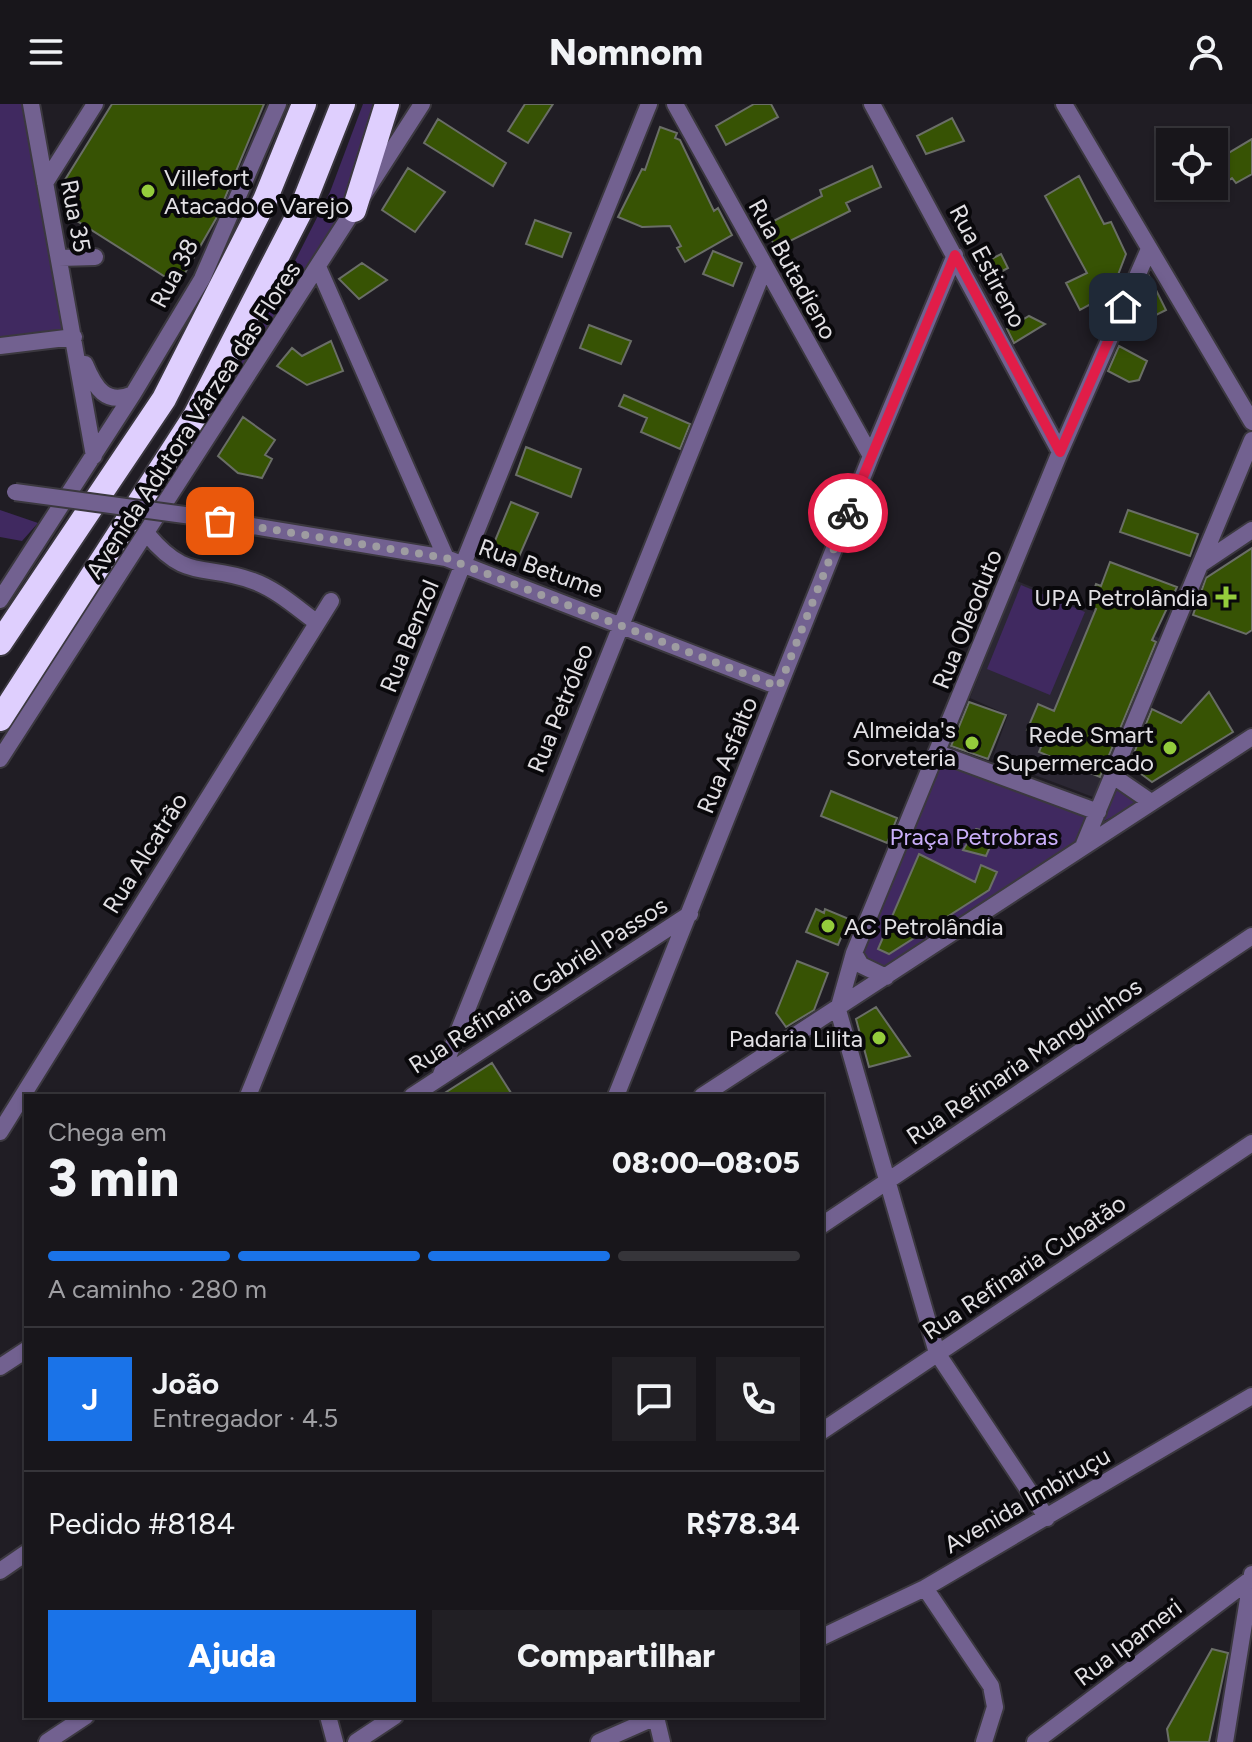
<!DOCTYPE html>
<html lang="pt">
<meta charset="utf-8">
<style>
:root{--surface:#18161b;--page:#211f24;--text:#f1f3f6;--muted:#9f9fa3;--line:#36353a;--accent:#1a73e8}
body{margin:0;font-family:Figtree,sans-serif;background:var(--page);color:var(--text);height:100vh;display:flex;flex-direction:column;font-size:30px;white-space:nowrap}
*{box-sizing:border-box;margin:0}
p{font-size:26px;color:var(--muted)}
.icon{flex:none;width:44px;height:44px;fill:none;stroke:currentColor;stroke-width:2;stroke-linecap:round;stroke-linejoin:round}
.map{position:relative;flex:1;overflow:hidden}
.drawer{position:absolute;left:24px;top:990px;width:800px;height:624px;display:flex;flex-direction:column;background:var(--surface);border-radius:0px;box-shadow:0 2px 6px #0004,0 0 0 2px var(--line)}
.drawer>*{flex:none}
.buttons{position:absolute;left:1156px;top:24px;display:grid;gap:16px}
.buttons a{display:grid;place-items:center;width:72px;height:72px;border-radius:0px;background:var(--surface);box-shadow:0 2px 6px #0004,0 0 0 2px var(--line);font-size:40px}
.pin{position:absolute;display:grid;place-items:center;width:68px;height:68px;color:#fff;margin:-34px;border-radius:16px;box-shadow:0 4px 12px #0006}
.courier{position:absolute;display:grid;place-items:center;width:80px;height:80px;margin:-40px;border:6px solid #e11d48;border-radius:50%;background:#fff;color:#222;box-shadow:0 2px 10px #0007}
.headline em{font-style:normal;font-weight:800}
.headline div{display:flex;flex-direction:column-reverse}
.headline{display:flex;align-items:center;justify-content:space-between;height:136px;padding:0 24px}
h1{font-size:52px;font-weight:800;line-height:60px}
.bar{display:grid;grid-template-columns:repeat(4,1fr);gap:12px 8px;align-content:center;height:96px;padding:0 24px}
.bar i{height:10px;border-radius:6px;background:var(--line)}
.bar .active{background:var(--accent)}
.bar p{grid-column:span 4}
.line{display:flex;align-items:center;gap:20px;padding:0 24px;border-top:2px solid var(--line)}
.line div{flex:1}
.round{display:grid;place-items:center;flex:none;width:84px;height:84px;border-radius:0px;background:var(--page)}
.action{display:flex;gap:16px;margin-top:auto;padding:16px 24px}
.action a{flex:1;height:92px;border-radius:0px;background:var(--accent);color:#fff;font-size:32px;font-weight:800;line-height:92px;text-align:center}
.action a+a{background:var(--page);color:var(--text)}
header{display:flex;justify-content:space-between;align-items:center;height:104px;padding:0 24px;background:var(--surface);font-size:36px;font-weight:800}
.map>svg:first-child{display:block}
.built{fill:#2b2733}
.green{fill:#402960}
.building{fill:#375304;stroke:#6a6e67;stroke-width:2}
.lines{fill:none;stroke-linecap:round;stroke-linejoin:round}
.minor-casing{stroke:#3b383f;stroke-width:20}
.highway-casing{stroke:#3b383f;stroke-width:28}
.minor{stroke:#726190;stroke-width:16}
.highway{stroke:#dfcffe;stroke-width:24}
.minor-bridge-casing{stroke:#3b383f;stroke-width:20;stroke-linecap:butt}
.minor-bridge{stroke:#726190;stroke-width:16}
.done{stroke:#9e9ca1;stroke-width:8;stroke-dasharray:0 14.4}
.route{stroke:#e11d48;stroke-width:10}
.poi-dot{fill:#94cc3c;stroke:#09080b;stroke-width:3}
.labels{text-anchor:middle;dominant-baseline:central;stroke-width:8;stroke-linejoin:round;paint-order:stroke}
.poi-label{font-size:24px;fill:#e2e0e4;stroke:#09080b;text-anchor:end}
.street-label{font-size:24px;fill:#e2e0e4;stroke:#09080b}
.park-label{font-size:24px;fill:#caaffa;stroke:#09080b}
</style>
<header><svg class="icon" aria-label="menu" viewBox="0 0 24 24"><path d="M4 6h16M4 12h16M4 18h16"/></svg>Nomnom<svg class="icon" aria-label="person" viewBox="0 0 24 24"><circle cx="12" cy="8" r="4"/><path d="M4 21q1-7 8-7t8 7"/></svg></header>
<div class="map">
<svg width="1252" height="1638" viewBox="0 0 1252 1638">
<rect width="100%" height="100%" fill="#201d24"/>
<path class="built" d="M 1017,477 L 1162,535 L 1093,693 L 992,655 L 1008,611 L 970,594 Z"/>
<path class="green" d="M 0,0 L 28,0 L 67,227 L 0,236 Z
M 363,0 L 377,0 L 363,60 L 323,143 L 160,399 L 262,222 L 330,88 Z
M 0,406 L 38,419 L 22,437 L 0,433 Z
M 1021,481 L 1085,508 L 1050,591 L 987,565 Z
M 941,653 L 1086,711 L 1075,742 L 882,866 L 866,859 L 859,848 Z
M 1116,684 L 1138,700 L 1102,718 Z"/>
<path class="building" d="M 112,0 L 264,0 L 217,113 L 178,181 L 71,113 L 63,79 Z
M 525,0 L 553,0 L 528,39 L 508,27 Z
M 754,0 L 771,0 L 778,13 L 726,41 L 716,22 Z
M 952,14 L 964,37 L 926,50 L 917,32 Z
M 438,15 L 506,59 L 493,82 L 424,39 Z
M 660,23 L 677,29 L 675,34 L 680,36 L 714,107 L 718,104 L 732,131 L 685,158 L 677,144 L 681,142 L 670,122 L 642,123 L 618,113 L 642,65 L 645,66 Z
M 1252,35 L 1252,70 L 1236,79 L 1232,74 L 1221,82 L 1214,66 L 1225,60 L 1227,50 Z
M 872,62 L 881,83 L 846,99 L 850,107 L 776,144 L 764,122 L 822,92 L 820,86 Z
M 408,64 L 445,88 L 415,128 L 382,106 Z
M 1079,72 L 1104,120 L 1111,118 L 1126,150 L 1118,171 L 1126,171 L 1116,192 L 1111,189 L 1080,206 L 1066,179 L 1087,169 L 1045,92 Z
M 535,116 L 571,129 L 562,153 L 526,140 Z
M 713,147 L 742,159 L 733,182 L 703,170 Z
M 1001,150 L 1008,164 L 984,177 L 976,163 Z
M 362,159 L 387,176 L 359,195 L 339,175 Z
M 1149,172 L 1166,206 L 1134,222 L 1128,220 Z
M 1029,212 L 1045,220 L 1014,239 L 1007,225 Z
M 589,221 L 631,237 L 621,260 L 580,244 Z
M 331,237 L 343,267 L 307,281 L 277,262 L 292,244 L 302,252 Z
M 1119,242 L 1147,257 L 1139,276 L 1129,278 L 1108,267 Z
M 624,291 L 690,320 L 680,345 L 641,328 L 647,314 L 619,302 Z
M 243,313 L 275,336 L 265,351 L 272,355 L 262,374 L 238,369 L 218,352 Z
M 526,343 L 581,365 L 571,393 L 516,371 Z
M 511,398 L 538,409 L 518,455 L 492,444 Z
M 1128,406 L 1198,430 L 1190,452 L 1120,428 Z
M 1252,444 L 1252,526 L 1246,530 L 1193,511 L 1206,474 Z
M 1110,458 L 1177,483 L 1152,536 L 1156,538 L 1100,673 L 1039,648 L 1045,633 L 1027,626 L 1038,600 L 1054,607 L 1096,505 L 1088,502 L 1096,480 L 1101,482 Z
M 1209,588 L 1233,628 L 1152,678 L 1129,661 L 1152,605 L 1181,619 Z
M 969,598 L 1006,611 L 988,655 L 951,642 Z
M 831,687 L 897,714 L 887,739 L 821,712 Z
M 976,725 L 996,729 L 986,752 L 963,746 Z
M 919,750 L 975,778 L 981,761 L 997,768 L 989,786 L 889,850 L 878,845 Z
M 816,805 L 824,809 L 825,805 L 849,815 L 838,841 L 806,828 Z
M 797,857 L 828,869 L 814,906 L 786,923 L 776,909 Z
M 876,903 L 910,952 L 869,963 L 856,915 Z
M 492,959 L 513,992 L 440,992 Z
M 1212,1545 L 1228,1549 L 1209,1638 L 1169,1638 L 1167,1625 Z"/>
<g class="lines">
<defs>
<path id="minor" d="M 31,0 L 94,352
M 675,0 L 871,352
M 872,0 L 1060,348
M 1064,0 L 1252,318
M 45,79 L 95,0
M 59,154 L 95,153
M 319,165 L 446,454
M 0,242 L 74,233
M 85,260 C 95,284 106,302 133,290
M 192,412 L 446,454 L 779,583
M 148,431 C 187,478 204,459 253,477 C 276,485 297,504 316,518
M 1201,460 L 1252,426
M 0,496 L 133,290 L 202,175 L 278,0
M 938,649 L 1098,708
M 0,655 L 422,0
M 1113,672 L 1151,698
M 1084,740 L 1252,336
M 854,849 L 861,861 L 886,873
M 838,906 L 854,849 L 1060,348 L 1149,145
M 838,906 L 937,1249 L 1047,1414
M 440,973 L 764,165
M 248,992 L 649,0
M 412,992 L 690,810
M 616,992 L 871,352 L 955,151
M 702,992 L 1252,633
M 0,1028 L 331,497
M 822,1121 L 1252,832
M 0,1263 L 26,1246
M 822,1327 L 1252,1039
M 0,1467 L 26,1449
M 925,1484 L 991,1582 L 995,1603 L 984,1638
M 822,1533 L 925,1484 L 1252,1292
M 328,1612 L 335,1638
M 656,1613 L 662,1638
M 47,1638 L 86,1612
M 356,1638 L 395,1612
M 599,1638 L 658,1612
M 1035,1638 L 1251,1475
M 1225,1638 L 1252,1470"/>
<path id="highway" d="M 354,106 L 387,0
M 0,539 L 164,295 L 265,96 L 304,0
M 0,615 L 195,312 L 301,106 L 343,0"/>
</defs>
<use href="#minor" class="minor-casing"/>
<use href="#highway" class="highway-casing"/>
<use href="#minor" class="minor"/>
<use href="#highway" class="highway"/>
<defs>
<path id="minor-bridge" d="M 15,388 L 192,412"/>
</defs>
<use href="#minor-bridge" class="minor-bridge-casing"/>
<use href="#minor-bridge" class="minor-bridge"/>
</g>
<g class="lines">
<path class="done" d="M 220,417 L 446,454 L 779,583 L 848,409"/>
<path class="route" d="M 848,409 L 955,151 L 1060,348 L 1123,203"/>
</g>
<g class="poi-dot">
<circle cx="148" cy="87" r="8"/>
<path d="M1222 481h8v8h8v8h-8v8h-8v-8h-8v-8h8z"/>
<circle cx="972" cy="639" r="8"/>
<circle cx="1170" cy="644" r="8"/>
<circle cx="828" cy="822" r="8"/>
<circle cx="879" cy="934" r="8"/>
</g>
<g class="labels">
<g class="poi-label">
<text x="164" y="73" text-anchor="start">Villefort<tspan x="164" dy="28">Atacado e Varejo</tspan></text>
<text x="1208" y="493">UPA Petrolândia</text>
<text x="956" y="625">Almeida's<tspan x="956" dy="28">Sorveteria</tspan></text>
<text x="1154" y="630">Rede Smart<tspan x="1154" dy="28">Supermercado</tspan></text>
<text x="844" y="822" text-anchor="start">AC Petrolândia</text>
<text x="863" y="934">Padaria Lilita</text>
</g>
<g class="street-label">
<text transform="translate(76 112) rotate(79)">Rua 35</text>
<text transform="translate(988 162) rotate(62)">Rua Estireno</text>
<text transform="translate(793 165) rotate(61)">Rua Butadieno</text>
<text transform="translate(174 169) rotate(-62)">Rua 38</text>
<text transform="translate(193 316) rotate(-57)">Avenida Adutora Várzea das Flores</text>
<text transform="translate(541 464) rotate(20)">Rua Betume</text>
<text transform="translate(967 515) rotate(-68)">Rua Oleoduto</text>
<text transform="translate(409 532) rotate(-68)">Rua Benzol</text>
<text transform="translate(560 604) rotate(-68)">Rua Petróleo</text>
<text transform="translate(727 651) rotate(-68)">Rua Asfalto</text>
<text transform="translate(145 749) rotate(-58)">Rua Alcatrão</text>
<text transform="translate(538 881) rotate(-33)">Rua Refinaria Gabriel Passos</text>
<text transform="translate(1024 957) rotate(-34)">Rua Refinaria Manguinhos</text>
<text transform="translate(1024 1163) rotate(-34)">Rua Refinaria Cubatão</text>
<text transform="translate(1027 1396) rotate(-30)">Avenida Imbiruçu</text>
<text transform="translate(1128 1538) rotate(-37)">Rua Ipameri</text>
</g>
<g class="park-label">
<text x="974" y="732">Praça Petrobras</text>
</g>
</g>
</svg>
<div class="buttons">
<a><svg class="icon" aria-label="locate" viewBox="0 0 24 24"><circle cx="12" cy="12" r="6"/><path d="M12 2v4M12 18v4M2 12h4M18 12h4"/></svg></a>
</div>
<div class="pin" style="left:220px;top:417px;background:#ea580c"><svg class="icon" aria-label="bag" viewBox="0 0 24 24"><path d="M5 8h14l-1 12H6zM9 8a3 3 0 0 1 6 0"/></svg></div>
<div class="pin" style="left:1123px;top:203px;background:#1f2937"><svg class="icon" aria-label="home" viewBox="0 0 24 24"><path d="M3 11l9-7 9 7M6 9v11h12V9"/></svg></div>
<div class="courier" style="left:848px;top:409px"><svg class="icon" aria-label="bike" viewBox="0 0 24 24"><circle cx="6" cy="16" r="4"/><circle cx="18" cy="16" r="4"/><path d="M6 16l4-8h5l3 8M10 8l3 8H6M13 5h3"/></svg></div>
<section class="drawer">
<div class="headline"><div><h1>3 min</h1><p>Chega em</p></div><em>08:00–08:05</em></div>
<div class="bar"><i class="active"></i><i class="active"></i><i class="active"></i><i></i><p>A caminho · 280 m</p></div>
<div class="line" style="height:144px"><b class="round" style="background:var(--accent);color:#fff">J</b><div><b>João</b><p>Entregador · 4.5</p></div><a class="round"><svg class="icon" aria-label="chat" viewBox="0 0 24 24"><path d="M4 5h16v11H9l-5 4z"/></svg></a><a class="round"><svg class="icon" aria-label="phone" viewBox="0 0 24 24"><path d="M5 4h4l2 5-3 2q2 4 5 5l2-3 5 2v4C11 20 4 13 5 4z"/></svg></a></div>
<div class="line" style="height:104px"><div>Pedido #8184</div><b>R$78.34</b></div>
<div class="action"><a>Ajuda</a><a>Compartilhar</a></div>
</section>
</div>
